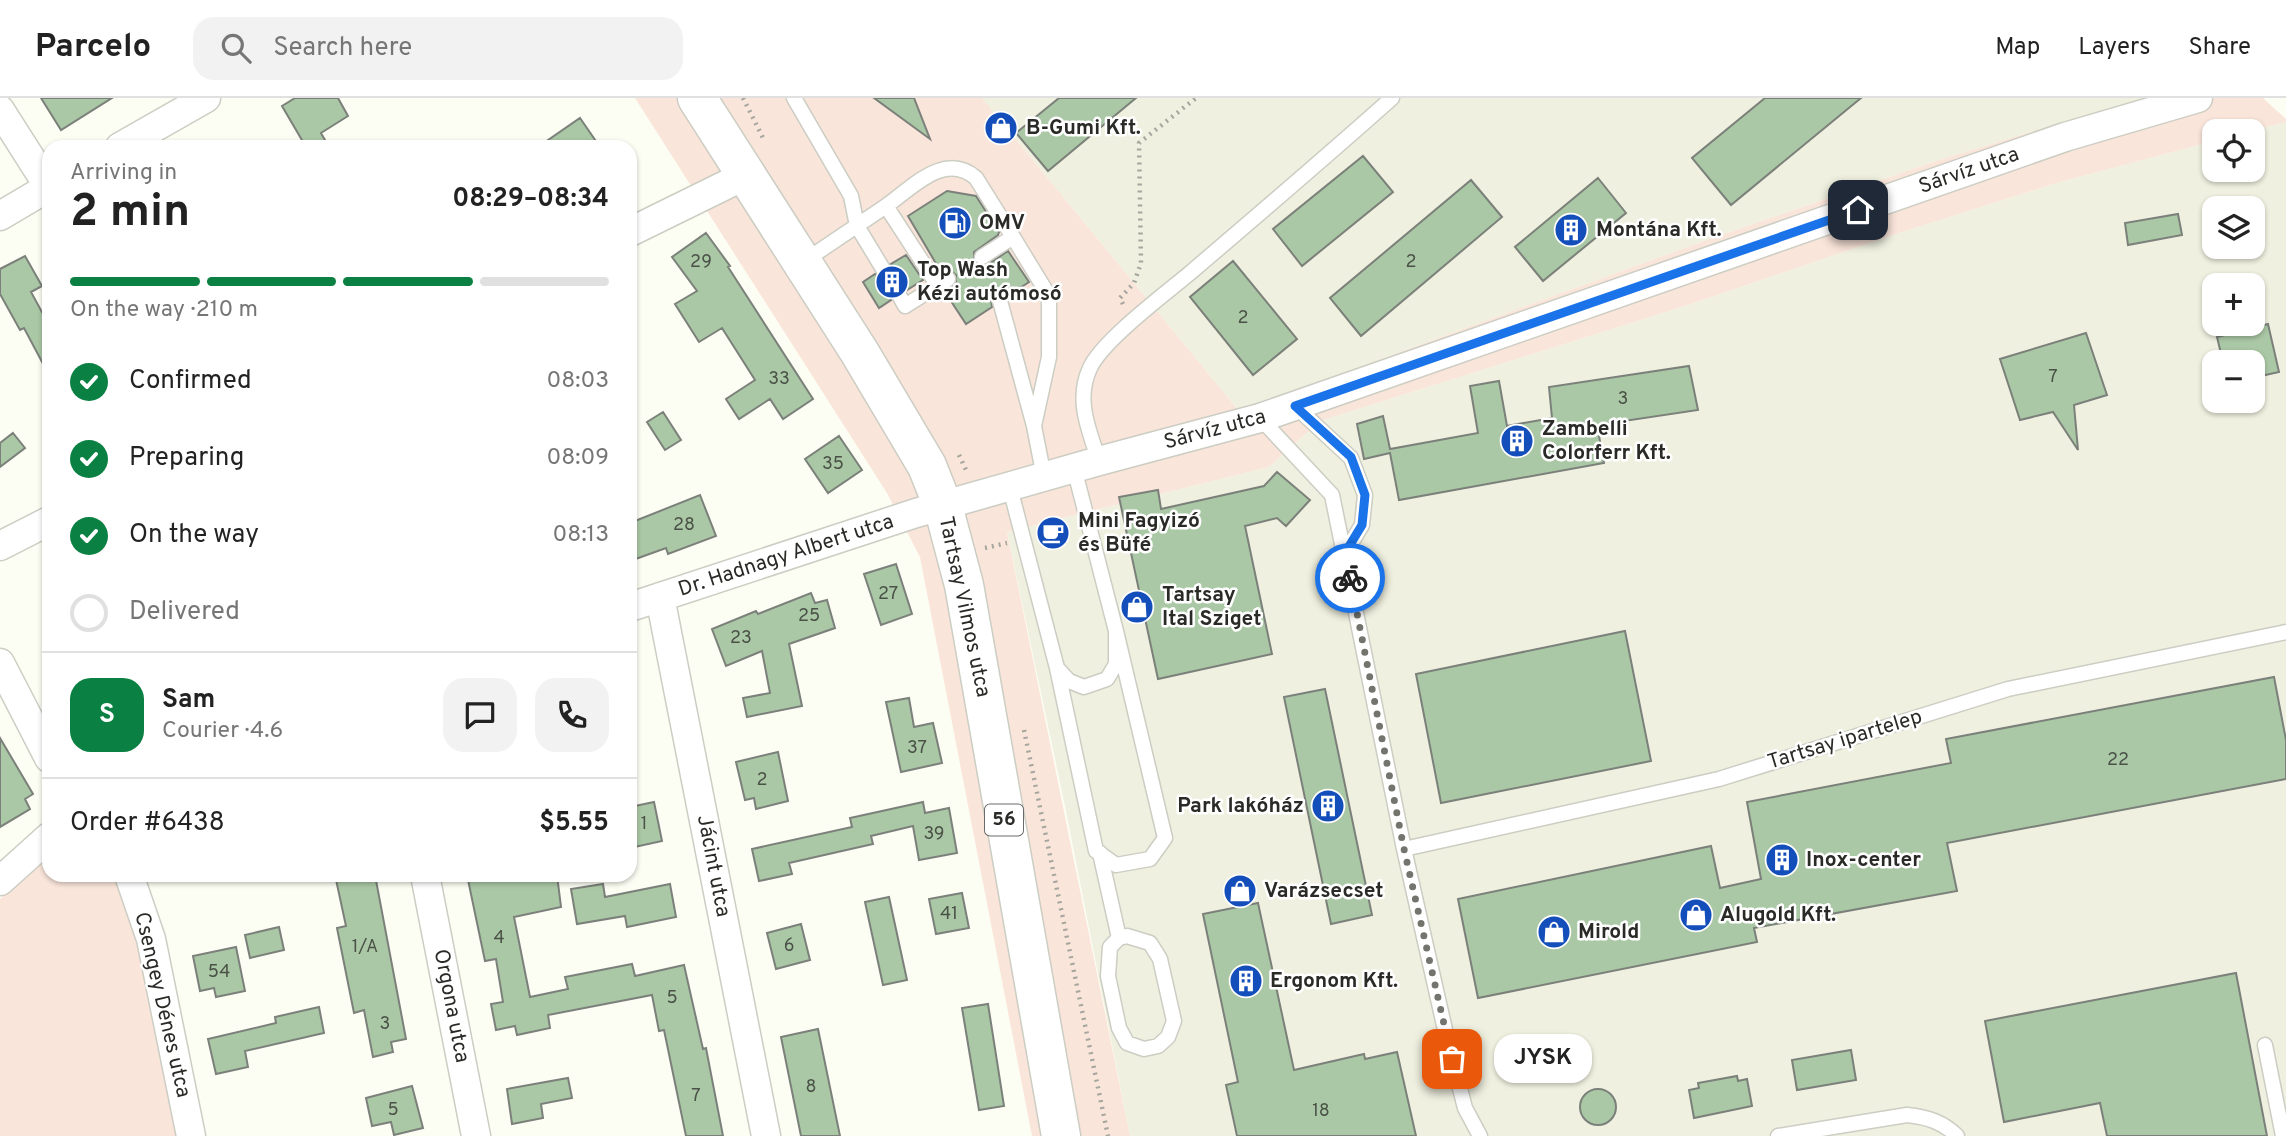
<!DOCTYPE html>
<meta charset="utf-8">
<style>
:root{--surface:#fff;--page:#f2f2f2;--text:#222;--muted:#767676;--line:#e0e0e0;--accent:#0b8043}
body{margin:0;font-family:Overpass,sans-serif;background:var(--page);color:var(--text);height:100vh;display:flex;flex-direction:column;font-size:26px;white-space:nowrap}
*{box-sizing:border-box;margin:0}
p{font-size:23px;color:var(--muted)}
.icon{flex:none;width:38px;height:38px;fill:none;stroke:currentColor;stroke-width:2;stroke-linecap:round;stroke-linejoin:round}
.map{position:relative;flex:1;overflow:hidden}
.details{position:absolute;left:42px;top:42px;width:595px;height:742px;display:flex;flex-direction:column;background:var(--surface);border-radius:21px;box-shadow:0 2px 5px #0004}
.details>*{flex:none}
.tools{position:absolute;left:2202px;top:21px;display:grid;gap:14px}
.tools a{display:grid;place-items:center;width:63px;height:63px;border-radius:14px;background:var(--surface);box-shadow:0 2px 5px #0004;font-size:35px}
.pin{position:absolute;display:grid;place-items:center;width:60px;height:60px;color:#fff;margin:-30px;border-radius:14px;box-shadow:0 4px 10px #0006}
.courier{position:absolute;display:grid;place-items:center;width:70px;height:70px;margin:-35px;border:5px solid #1a73e8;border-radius:50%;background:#fff;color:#222;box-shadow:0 2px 9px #0007}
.bubble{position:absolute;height:49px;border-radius:21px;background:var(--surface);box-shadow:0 2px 5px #0004;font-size:23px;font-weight:700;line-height:49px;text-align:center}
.headline em{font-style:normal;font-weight:700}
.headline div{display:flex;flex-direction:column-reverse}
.headline{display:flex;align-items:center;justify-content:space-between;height:119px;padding:0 28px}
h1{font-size:46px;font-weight:700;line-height:52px}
.bar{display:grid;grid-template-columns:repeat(4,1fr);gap:10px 7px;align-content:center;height:84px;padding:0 28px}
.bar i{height:9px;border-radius:5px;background:var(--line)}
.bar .active{background:var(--accent)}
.bar p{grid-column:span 4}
.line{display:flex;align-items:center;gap:18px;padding:0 28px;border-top:2px solid var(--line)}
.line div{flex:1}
.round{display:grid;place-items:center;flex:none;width:74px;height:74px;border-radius:21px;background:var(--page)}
ol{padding:0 28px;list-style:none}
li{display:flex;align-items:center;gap:21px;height:77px}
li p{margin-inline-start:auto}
li .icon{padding:7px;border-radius:50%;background:var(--accent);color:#fff;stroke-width:4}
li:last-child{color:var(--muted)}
li i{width:38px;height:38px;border:4px solid var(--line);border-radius:50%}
header{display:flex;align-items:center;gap:42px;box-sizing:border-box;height:98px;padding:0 35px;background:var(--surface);border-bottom:2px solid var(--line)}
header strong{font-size:33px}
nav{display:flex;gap:38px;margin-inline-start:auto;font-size:24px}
.search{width:490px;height:63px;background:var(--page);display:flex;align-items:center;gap:18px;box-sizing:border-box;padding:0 24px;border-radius:21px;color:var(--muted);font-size:26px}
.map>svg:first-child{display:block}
.built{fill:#eff0df;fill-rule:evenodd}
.green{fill:#fae5da}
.building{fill:#abc8a6;stroke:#7b817a;stroke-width:2}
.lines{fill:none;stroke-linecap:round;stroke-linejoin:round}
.service-casing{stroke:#cccdc3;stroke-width:17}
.minor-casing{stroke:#cccdc3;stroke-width:31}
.primary-casing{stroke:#cccdc3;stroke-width:41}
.path{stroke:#a5a69e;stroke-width:4.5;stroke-dasharray:2 5;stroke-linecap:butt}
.service{stroke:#fff;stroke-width:14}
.minor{stroke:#fff;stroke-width:28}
.primary{stroke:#fff;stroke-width:38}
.done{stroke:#74746e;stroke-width:7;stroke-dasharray:0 12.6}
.route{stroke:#1a73e8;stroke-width:9}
.labels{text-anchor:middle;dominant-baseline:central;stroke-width:5;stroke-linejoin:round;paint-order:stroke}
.number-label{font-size:18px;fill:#4a5247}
.shield{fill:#fff;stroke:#6a6b68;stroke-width:2}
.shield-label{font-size:19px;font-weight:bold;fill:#2a2b27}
.poi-label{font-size:21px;font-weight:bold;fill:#2a2b27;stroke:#fff;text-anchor:start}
.street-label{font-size:21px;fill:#2a2b27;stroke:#fff}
</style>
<header>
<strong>Parcelo</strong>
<div class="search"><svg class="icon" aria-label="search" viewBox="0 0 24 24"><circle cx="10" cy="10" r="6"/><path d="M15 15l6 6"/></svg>Search here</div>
<nav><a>Map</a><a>Layers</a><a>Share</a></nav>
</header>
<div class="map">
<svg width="2286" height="1038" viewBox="0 0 2286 1038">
<rect width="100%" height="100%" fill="#fcfdf3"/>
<path class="built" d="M 982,0 L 2143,0 L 1942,61 L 1704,143 L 1239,313 Z
M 2286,24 L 2286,1038 L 1130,1038 L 1065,708 L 1007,434 L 1269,369 L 1320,323 L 1688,207 L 1902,134 L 2060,84 L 2214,43 L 2214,72 L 2252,72 L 2252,33 L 2249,33 ZM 2214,110 L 2252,110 L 2252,149 L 2214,149 ZM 2214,187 L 2252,187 L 2252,226 L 2214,226 ZM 2214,264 L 2252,264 L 2252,303 L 2214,303 Z"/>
<path class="green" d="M 635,0 L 982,0 L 1239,313 L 1704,143 L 1942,61 L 2143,0 L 2263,0 L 2286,21 L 2286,24 L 2249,33 L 2214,33 L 2214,43 L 2060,84 L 1902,134 L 1688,207 L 1320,323 L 1269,369 L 1007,434 L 1130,1038 L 1032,1038 L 920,459 L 887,395 Z
M 49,758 L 49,777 L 118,777 L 125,794 L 185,1038 L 0,1038 L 0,801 Z"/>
<path class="building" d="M 41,0 L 112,0 L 61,32 Z
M 295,0 L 338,0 L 348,18 L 321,35 L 329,49 L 306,49 L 282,8 Z
M 874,0 L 914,0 L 930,41 Z
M 1059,0 L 1136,0 L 1048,73 L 1016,35 Z
M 1765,0 L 1861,0 L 1731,107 L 1692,60 Z
M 580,20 L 600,49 L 538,49 Z
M 1363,58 L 1393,94 L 1302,168 L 1273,131 Z
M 1598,80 L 1626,115 L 1543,183 L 1515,149 Z
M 1471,82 L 1502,119 L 1361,238 L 1330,200 Z
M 947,93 L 976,98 L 999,134 L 998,137 L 974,154 L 974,165 L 982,169 L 987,167 L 1008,153 L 1029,184 L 1008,198 L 1002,194 L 994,196 L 991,201 L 992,209 L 966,226 L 945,194 L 956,186 L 956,177 L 948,171 L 941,174 L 908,118 Z
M 2178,116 L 2182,137 L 2128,147 L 2125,125 Z
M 706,135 L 730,168 L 728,169 L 813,301 L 783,321 L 770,301 L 739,321 L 726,301 L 755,282 L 722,230 L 699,244 L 675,206 L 697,193 L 672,159 Z
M 906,157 L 923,182 L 907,192 L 900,187 L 894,189 L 889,196 L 891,202 L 879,210 L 863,184 L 875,176 L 883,181 L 889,179 L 893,171 L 891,166 Z
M 25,158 L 42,188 L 31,194 L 49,227 L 49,277 L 24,230 L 20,232 L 0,196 L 0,171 Z
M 1233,163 L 1297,241 L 1253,277 L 1190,199 Z
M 2268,226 L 2279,274 L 2252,280 L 2252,264 L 2223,264 L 2217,239 Z
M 2086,235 L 2107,297 L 2074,307 L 2078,352 L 2053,314 L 2020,322 L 2000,261 Z
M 1689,268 L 1698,312 L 1597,327 L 1604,365 L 1399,402 L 1390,355 L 1364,361 L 1357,326 L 1383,318 L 1390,351 L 1478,335 L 1470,288 L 1499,283 L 1507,328 L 1552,320 L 1549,289 Z
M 663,314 L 681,342 L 665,352 L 647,324 Z
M 13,335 L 25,350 L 0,369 L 0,345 Z
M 839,338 L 862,372 L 828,395 L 805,361 Z
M 1277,374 L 1310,402 L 1286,428 L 1277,420 L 1245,428 L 1272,556 L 1158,581 L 1119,399 L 1158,392 L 1161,411 L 1264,388 Z
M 700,397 L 716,438 L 668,456 L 666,450 L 630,463 L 630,425 Z
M 896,466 L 912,516 L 881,527 L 864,476 Z
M 811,495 L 815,505 L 827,502 L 835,530 L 789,546 L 802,608 L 747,619 L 743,600 L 770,595 L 762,553 L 726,568 L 712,531 L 756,513 L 758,516 Z
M 1625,533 L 1651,663 L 1441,705 L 1416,576 Z
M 2274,579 L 2286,642 L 2286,681 L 1947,745 L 1957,793 L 1754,830 L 1757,844 L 1478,900 L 1458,801 L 1711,748 L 1720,790 L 1761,781 L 1747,704 L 1951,665 L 1946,641 Z
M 1325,591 L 1372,817 L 1331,826 L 1284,599 Z
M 909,600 L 914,629 L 933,625 L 942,665 L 901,674 L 886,604 Z
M 0,640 L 33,696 L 25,701 L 30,711 L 0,729 Z
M 778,654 L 788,703 L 756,711 L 754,700 L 745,702 L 736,664 Z
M 654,704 L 662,743 L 630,750 L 630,709 Z
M 923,704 L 925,715 L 949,710 L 957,755 L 919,762 L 913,728 L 871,738 L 873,746 L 789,765 L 792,776 L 759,783 L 752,751 L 852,729 L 850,720 Z
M 335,777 L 375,777 L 406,941 L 391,944 L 393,954 L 373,959 L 364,912 L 354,915 L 337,830 L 346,828 Z
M 467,777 L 557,777 L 561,809 L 514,819 L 530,899 L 568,891 L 565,879 L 632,866 L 635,878 L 684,867 L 703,951 L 706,950 L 723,1038 L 686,1038 L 664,932 L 659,933 L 652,897 L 548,917 L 550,930 L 517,937 L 515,928 L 496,932 L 491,906 L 503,904 L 496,861 L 485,863 Z
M 603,786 L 605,799 L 670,786 L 676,819 L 627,829 L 625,818 L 577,826 L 571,791 Z
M 962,795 L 969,830 L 936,836 L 929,801 Z
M 889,799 L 907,882 L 883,887 L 865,804 Z
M 1258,805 L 1294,972 L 1364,956 L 1365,961 L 1397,954 L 1416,1038 L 1237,1038 L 1226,987 L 1238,984 L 1203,816 Z
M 801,826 L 810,862 L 776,871 L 767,835 Z
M 279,829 L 284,852 L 250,860 L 245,837 Z
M 236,849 L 245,893 L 216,899 L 214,890 L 200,893 L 193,858 Z
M 2236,875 L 2267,1038 L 2107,1038 L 2100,1005 L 2004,1024 L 1985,923 Z
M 988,906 L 1004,1008 L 979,1012 L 962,910 Z
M 319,909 L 324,935 L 245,953 L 248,969 L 216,976 L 208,941 L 276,925 L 275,919 Z
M 818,931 L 840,1038 L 801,1038 L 781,939 Z
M 1851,952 L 1856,982 L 1797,992 L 1792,962 Z
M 1737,978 L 1738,983 L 1747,981 L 1752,1008 L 1694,1020 L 1689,992 L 1699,990 L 1698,985 Z
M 568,980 L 572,1000 L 541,1006 L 543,1020 L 512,1026 L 507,991 Z
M 412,988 L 423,1030 L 394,1037 L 391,1024 L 372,1028 L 366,1000 Z
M1580 1009a18 18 0 1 1 36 0a18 18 0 1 1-36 0Z"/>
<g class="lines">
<defs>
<path id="service" d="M 794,0 L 851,98 L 857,128 L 883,171
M 886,108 C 913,89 945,53 976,80 L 1013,139 L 982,159
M 1013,139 L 1049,198 L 1049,259 L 1034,328
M 803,164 L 886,108 L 938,188
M 899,197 L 905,208 L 948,181
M 1000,203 L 1034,328 L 1044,379
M 1295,308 L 1351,360 L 1365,397 L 1362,427 L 1345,455
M 1260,320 L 1332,397 L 1404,751 L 1446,936 L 1465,1010 L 1480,1038
M 1099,363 C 1089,332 1075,302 1090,270 C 1102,243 1165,196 1190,175 C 1258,117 1326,59 1392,0
M 1010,390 L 1057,570 L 1069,583 L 1084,589 L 1107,581 L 1116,566 L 1116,533 L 1074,370
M 1057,570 L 1096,753 L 1116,767 L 1150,761 L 1165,740 L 1116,533
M 1404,751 L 1719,681 L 2008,591 L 2286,534
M 1100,755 L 1119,840
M 1127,838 L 1150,845 L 1160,861 L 1174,923 L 1168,939 L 1158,948 L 1144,951 L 1127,945 L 1119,930 L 1108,878 L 1110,849 L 1119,840 Z
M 2265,947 L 2283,1038
M 1778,1038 L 1907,1017 C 1927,1019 1943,1024 1957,1038"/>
<path id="minor" d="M 0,12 L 49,89
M 120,49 L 206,0
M 0,118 L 49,89
M 630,134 L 746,77
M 0,448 L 49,423
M 660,499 L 766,1038
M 630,509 L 916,415 L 1099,363 L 1260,320 L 2065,39 L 2198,0
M 0,565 L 49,660
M 129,777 L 151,841 L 191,1038
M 425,777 L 476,1038
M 0,783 L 49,739"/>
<path id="primary" d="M 697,0 L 860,255 L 927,368 L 943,408 L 964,487 L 1061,1038"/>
</defs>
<use href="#service" class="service-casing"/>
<use href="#minor" class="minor-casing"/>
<use href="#primary" class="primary-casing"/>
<path class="path" d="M 743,0 L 763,40
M 1123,206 L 1120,200 L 1134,185 L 1141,165 L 1139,45 L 1196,0
M 959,357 L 967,374
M 985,450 L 1007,445
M 1024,632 L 1108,1038"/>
<use href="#service" class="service"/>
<use href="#minor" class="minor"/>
<use href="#primary" class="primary"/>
</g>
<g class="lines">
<path class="done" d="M 1350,480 L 1404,751 L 1452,961"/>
<path class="route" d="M 1350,480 L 1345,455 L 1362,427 L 1365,397 L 1351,359 L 1295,308 L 1858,112"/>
</g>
<defs>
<symbol id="shop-disc" viewBox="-11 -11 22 22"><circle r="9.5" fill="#134eba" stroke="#fff"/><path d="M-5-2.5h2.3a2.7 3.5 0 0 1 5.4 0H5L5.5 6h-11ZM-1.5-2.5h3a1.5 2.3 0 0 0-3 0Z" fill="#fff"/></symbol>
<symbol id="fuel-disc" viewBox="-11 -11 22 22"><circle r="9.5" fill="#134eba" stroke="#fff"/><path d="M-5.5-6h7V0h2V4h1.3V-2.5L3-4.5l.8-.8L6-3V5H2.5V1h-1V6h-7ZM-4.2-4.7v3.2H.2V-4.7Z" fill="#fff"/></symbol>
<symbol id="building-disc" viewBox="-11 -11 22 22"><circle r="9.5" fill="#134eba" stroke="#fff"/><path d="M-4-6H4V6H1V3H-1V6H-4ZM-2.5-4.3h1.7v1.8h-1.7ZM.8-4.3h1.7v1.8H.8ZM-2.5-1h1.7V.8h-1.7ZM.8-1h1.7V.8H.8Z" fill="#fff"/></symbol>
<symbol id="cafe-disc" viewBox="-11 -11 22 22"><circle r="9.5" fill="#134eba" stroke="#fff"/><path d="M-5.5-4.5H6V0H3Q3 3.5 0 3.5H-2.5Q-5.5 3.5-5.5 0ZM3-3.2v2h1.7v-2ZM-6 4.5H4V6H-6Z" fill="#fff"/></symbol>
</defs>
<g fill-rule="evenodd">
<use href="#shop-disc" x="982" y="11" width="38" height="38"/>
<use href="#fuel-disc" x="936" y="106" width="38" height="38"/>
<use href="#building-disc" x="1552" y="113" width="38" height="38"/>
<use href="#building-disc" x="873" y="165" width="38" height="38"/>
<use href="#building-disc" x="1498" y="324" width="38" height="38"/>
<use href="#cafe-disc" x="1034" y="416" width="38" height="38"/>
<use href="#shop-disc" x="1118" y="490" width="38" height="38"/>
<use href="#building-disc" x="1309" y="689" width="38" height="38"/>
<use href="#building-disc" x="1763" y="743" width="38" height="38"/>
<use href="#shop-disc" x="1221" y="774" width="38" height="38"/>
<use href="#shop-disc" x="1677" y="798" width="38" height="38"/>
<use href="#shop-disc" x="1535" y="815" width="38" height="38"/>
<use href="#building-disc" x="1227" y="864" width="38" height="38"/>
</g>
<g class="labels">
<g class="number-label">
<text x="701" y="164">29</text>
<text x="1411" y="164">2</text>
<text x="1243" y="220">2</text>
<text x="2053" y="279">7</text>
<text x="779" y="281">33</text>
<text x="1623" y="301">3</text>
<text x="833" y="366">35</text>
<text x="684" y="427">28</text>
<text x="888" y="496">27</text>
<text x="809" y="518">25</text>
<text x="741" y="540">23</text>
<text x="917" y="650">37</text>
<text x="2118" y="662">22</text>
<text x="762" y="682">2</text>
<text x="644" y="726">1</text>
<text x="934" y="736">39</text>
<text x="949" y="816">41</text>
<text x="499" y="840">4</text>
<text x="789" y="848">6</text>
<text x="365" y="849">1/A</text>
<text x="219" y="874">54</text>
<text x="672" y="900">5</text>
<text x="385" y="926">3</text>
<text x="811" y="989">8</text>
<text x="696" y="998">7</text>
<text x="393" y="1012">5</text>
<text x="1321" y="1013">18</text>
</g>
<rect class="shield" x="985" y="706.5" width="38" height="31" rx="5"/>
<g class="shield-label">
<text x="1004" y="722">56</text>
</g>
<g class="poi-label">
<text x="1026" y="30">B-Gumi Kft.</text>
<text x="979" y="125">OMV</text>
<text x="1596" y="132">Montána Kft.</text>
<text x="917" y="172">Top Wash<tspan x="917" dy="24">Kézi autómosó</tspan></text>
<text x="1542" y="331">Zambelli<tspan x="1542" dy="24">Colorferr Kft.</tspan></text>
<text x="1078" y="423">Mini Fagyizó<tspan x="1078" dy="24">és Büfé</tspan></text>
<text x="1162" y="497">Tartsay<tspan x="1162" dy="24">Ital Sziget</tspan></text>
<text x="1304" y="708" text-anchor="end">Park lakóház</text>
<text x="1806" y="762">Inox-center</text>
<text x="1264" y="793">Varázsecset</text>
<text x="1720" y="817">Alugold Kft.</text>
<text x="1578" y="834">Mirold</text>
<text x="1270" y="883">Ergonom Kft.</text>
</g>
<g class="street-label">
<text transform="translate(1969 73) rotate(-19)">Sárvíz utca</text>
<text transform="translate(1215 332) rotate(-15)">Sárvíz utca</text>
<text transform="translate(786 458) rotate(-18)">Dr. Hadnagy Albert utca</text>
<text transform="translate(964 509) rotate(78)">Tartsay Vilmos utca</text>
<text transform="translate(1845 642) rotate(-17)">Tartsay ipartelep</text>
<text transform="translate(713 768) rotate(79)">Jácint utca</text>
<text transform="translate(162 907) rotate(77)">Csengey Dénes utca</text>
<text transform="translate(451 908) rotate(79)">Orgona utca</text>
</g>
</g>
</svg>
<div class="tools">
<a><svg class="icon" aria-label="locate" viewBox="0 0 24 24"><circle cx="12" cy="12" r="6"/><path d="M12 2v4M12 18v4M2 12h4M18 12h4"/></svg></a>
<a><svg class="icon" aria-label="layers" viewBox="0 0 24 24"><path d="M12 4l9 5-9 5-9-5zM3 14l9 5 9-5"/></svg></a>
<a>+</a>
<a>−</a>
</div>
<div class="pin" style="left:1452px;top:961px;background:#ea580c"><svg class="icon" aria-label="bag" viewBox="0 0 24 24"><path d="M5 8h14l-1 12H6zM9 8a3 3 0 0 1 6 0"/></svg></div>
<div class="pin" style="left:1858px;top:112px;background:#1f2937"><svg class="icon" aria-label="home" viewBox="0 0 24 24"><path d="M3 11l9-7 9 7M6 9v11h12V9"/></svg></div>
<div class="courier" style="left:1350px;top:480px"><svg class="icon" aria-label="bike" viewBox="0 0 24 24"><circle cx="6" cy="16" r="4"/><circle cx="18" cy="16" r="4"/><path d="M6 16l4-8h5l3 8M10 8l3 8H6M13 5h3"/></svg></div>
<div class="bubble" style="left:1494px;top:936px;width:98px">JYSK</div>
<section class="details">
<div class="headline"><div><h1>2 min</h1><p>Arriving in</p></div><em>08:29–08:34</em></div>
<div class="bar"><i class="active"></i><i class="active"></i><i class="active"></i><i></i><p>On the way · 210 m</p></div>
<ol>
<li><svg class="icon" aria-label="check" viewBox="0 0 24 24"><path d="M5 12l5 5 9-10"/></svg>Confirmed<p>08:03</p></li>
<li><svg class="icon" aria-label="check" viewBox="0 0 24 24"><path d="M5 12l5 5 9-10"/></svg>Preparing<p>08:09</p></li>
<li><svg class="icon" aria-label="check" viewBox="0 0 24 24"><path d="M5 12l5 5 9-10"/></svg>On the way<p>08:13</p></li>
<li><i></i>Delivered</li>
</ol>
<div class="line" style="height:126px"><b class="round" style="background:var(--accent);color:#fff">S</b><div><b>Sam</b><p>Courier · 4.6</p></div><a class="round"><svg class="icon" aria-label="chat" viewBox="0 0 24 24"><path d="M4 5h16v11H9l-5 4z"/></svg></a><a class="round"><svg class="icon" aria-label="phone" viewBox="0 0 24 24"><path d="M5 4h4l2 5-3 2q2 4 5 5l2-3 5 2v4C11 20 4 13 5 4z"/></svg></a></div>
<div class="line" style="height:91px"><div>Order #6438</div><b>$5.55</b></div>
</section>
</div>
